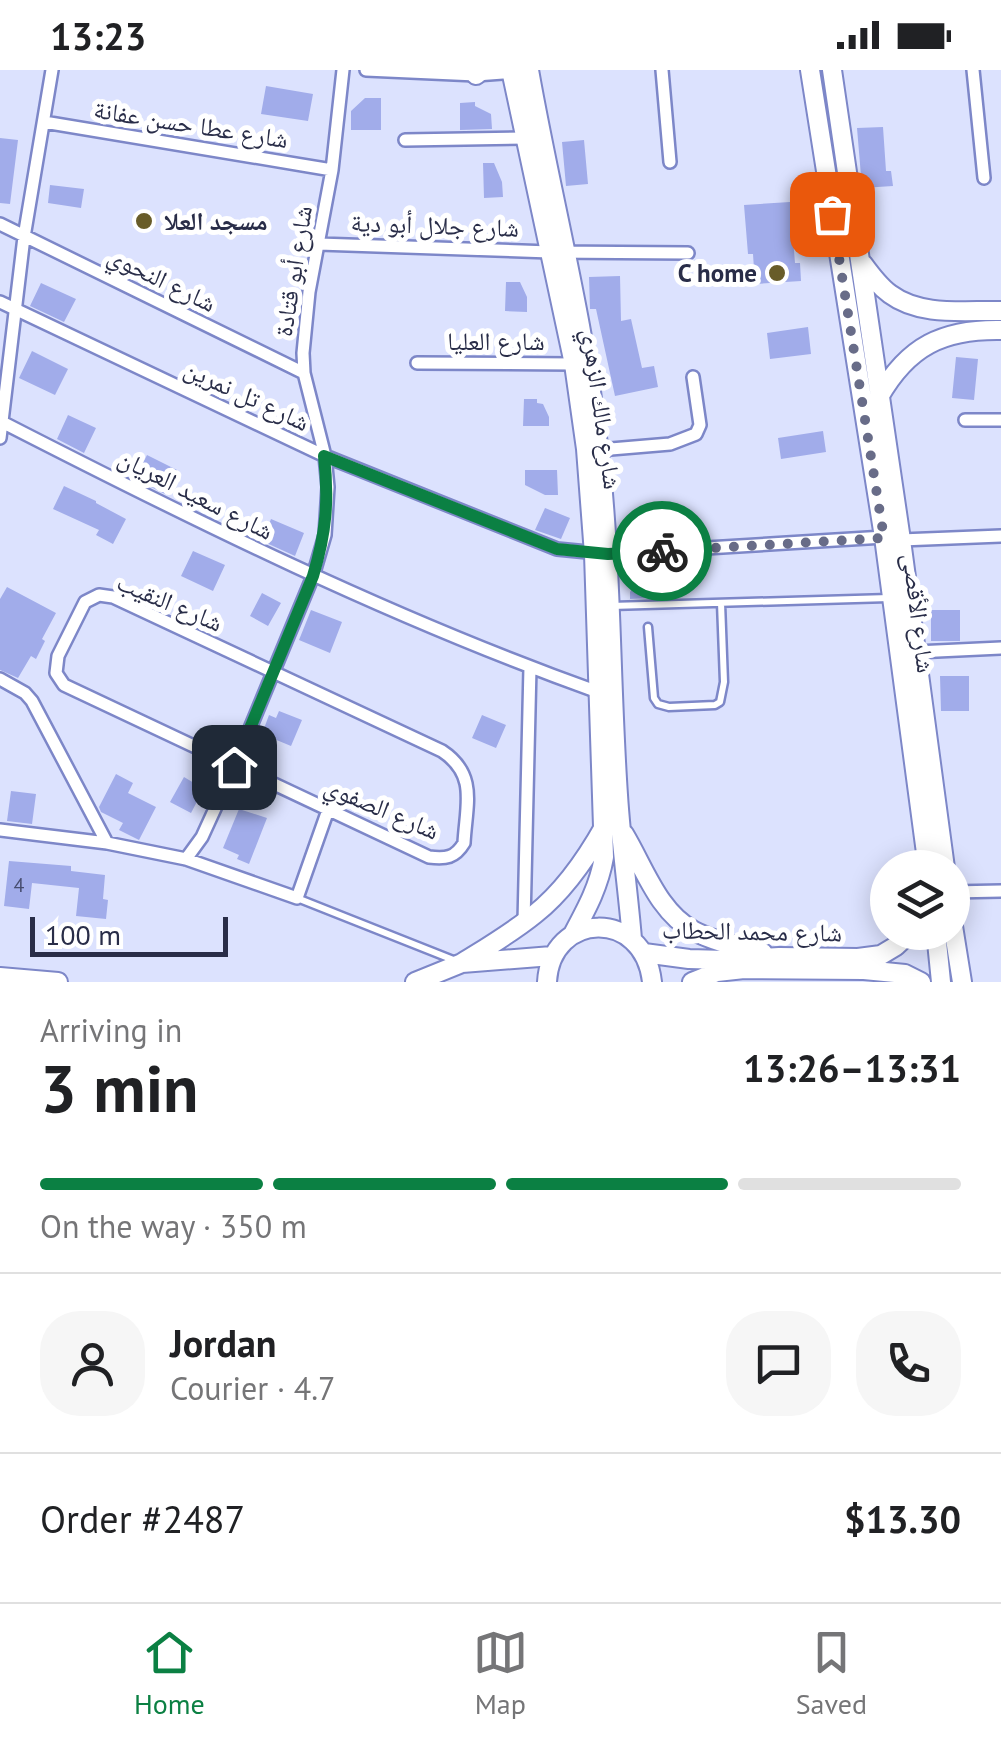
<!DOCTYPE html>
<meta charset="utf-8">
<style>
:root{--surface:#fff;--page:#f6f6f6;--text:#202124;--muted:#757577;--line:#e0e0e0;--accent:#0b8043}
body{margin:0;font-family:"PT Sans","Noto Naskh Arabic",sans-serif;background:var(--page);color:var(--text);height:100vh;display:flex;flex-direction:column;font-size:38px;white-space:nowrap}
*{box-sizing:border-box;margin:0}
p{font-size:32px;color:var(--muted)}
.icon{flex:none;width:55px;height:55px;fill:none;stroke:currentColor;stroke-width:2;stroke-linecap:round;stroke-linejoin:round}
.map{position:relative;height:912px;overflow:hidden}
.side{display:flex;flex-direction:column;background:var(--surface);flex:1}
.side>*{flex:none}
.fabs{position:absolute;left:870px;top:780px;display:grid;gap:20px}
.fabs a{display:grid;place-items:center;width:100px;height:100px;border-radius:50%;background:var(--surface);box-shadow:0 5px 25px #0003;font-size:50px}
.scale{position:absolute;left:30px;bottom:25px;width:198px;box-sizing:border-box;padding-left:10px;border:5px solid #292d48;border-top:0;font-size:28px;line-height:35px;white-space:nowrap;color:#292d48;-webkit-text-stroke:8px #fff;paint-order:stroke}
.pin{position:absolute;display:grid;place-items:center;width:85px;height:85px;color:#fff;margin:-42px;border-radius:20px;box-shadow:0 5px 15px #0006}
.courier{position:absolute;display:grid;place-items:center;width:100px;height:100px;margin:-50px;border:8px solid #0b8043;border-radius:50%;background:#fff;color:#222;box-shadow:0 2px 12px #0007}
.head em{font-style:normal;font-weight:700}
.head div{display:flex;flex-direction:column-reverse}
.head{display:flex;align-items:center;justify-content:space-between;height:170px;padding:0 40px}
h1{font-size:65px;font-weight:700;line-height:75px}
.bar{display:grid;grid-template-columns:repeat(4,1fr);gap:15px 10px;align-content:center;height:120px;padding:0 40px}
.bar i{height:12px;border-radius:8px;background:var(--line)}
.bar .active{background:var(--accent)}
.bar p{grid-column:span 4}
.line{display:flex;align-items:center;gap:25px;padding:0 40px;border-top:2px solid var(--line)}
.line div{flex:1}
.round{display:grid;place-items:center;flex:none;width:105px;height:105px;border-radius:40px;background:var(--page)}
.status{display:flex;justify-content:space-between;align-items:center;height:70px;padding:0 50px;background:var(--surface);direction:ltr}
.status svg{height:28px;fill:currentColor}
.menu{display:flex;justify-content:space-around;align-items:center;height:140px;border-top:2px solid var(--line);background:var(--surface);font-size:28px;color:var(--muted)}
.menu a{display:grid;justify-items:center;gap:5px}
.menu .active{color:var(--accent)}
.map>svg:first-child{display:block}
.building{fill:#a1acea}
.lines{fill:none;stroke-linecap:round;stroke-linejoin:round}
.lane-casing{stroke:#7d87c8;stroke-width:11}
.street-casing{stroke:#7d87c8;stroke-width:16}
.secondary-casing{stroke:#7d87c8;stroke-width:22}
.lane{stroke:#fff;stroke-width:6}
.street{stroke:#fff;stroke-width:11}
.secondary{stroke:#fff;stroke-width:18}
.done{stroke:#686c88;stroke-width:10;stroke-dasharray:0 18}
.route{stroke:#0b8043;stroke-width:12}
.poi-dot{fill:#685c29;stroke:#fff;stroke-width:4}
.labels{text-anchor:middle;dominant-baseline:central;stroke-width:10;stroke-linejoin:round;paint-order:stroke}
.number-label{font-size:20px;fill:#474d70}
.street-label{font-size:25px;fill:#292d48;stroke:#fff}
.poi-label{font-size:25px;font-weight:bold;fill:#292d48;stroke:#fff;text-anchor:start}
</style>
<div class="status"><b>13:23</b><svg viewBox="0 0 49 12"><path d="M0 12V9h3v3zM5 12V6h3v6zM10 12V3h3v9zM15 12V0h3v12zM26 1h20v11H26zM47 4h2v5h-2z"/></svg></div>
<div class="map">
<svg width="1001" height="912" viewBox="0 0 1001 912">
<rect width="100%" height="100%" fill="#dce2fe"/>
<path class="building" d="M 266,16 L 313,24 L 308,51 L 261,44 Z
M 365,28 L 381,28 L 381,60 L 351,60 L 351,41 Z
M 475,32 L 475,36 L 491,44 L 492,59 L 460,60 L 460,33 Z
M 883,57 L 886,101 L 891,101 L 893,116 L 862,118 L 857,58 Z
M 0,68 L 18,70 L 10,134 L 0,133 Z
M 584,70 L 588,114 L 566,116 L 562,72 Z
M 483,93 L 494,93 L 502,112 L 503,127 L 484,128 Z
M 50,115 L 84,119 L 81,138 L 48,133 Z
M 790,132 L 795,193 L 800,193 L 801,211 L 755,214 L 753,184 L 748,184 L 744,135 Z
M 620,206 L 621,251 L 631,249 L 642,298 L 654,296 L 658,317 L 615,326 L 596,239 L 590,239 L 589,207 Z
M 506,212 L 520,212 L 527,227 L 527,242 L 505,241 Z
M 41,213 L 76,229 L 64,252 L 30,236 Z
M 808,257 L 811,284 L 770,289 L 767,263 Z
M 32,281 L 68,299 L 55,325 L 19,308 Z
M 956,287 L 978,289 L 974,330 L 952,328 Z
M 524,329 L 537,329 L 537,333 L 543,334 L 549,347 L 549,356 L 523,356 Z
M 68,345 L 96,358 L 84,383 L 57,369 Z
M 823,361 L 826,382 L 781,389 L 778,368 Z
M 147,385 L 177,400 L 165,424 L 135,409 Z
M 525,400 L 557,400 L 558,425 L 545,425 L 525,415 Z
M 64,416 L 96,431 L 96,433 L 126,449 L 113,474 L 96,465 L 99,460 L 53,439 Z
M 545,438 L 570,448 L 561,469 L 535,460 Z
M 271,449 L 304,463 L 295,486 L 262,471 Z
M 193,481 L 225,495 L 213,521 L 181,506 Z
M 671,505 L 673,527 L 630,529 L 630,522 L 640,507 Z
M 7,517 L 56,543 L 42,569 L 45,571 L 36,589 L 31,586 L 18,608 L 0,600 L 0,529 Z
M 262,523 L 281,533 L 268,556 L 250,546 Z
M 311,540 L 342,552 L 330,583 L 299,570 Z
M 931,540 L 960,540 L 960,571 L 931,571 Z
M 940,606 L 969,606 L 969,641 L 941,641 Z
M 279,641 L 302,650 L 291,676 L 262,664 L 269,645 L 276,648 Z
M 482,645 L 506,655 L 496,678 L 472,668 Z
M 116,704 L 133,713 L 128,723 L 156,737 L 139,770 L 119,760 L 123,753 L 101,742 L 99,737 Z
M 184,707 L 194,713 L 201,724 L 191,743 L 170,732 Z
M 11,721 L 36,724 L 32,754 L 7,751 Z
M 239,739 L 267,748 L 249,794 L 237,789 L 239,785 L 223,778 Z
M 9,791 L 71,796 L 71,801 L 105,805 L 103,829 L 108,830 L 106,849 L 76,846 L 79,818 L 32,813 L 29,839 L 4,836 Z"/>
<g class="lines">
<defs>
<path id="lane" d="M 611,536 L 889,528
M 648,557 L 654,628 L 658,634 L 669,637 L 715,635 L 720,632 L 724,612 L 721,533
M 297,828 L 456,891"/>
<path id="street" d="M 366,0 L 476,5 L 517,2
M 662,0 L 670,92
M 973,0 L 984,108
M 44,52 L 332,100
M 405,70 L 526,68
M 0,154 L 304,303
M 319,174 L 550,182 L 688,183
M 0,232 L 325,386 L 557,479 L 608,484 L 884,467
M 417,293 L 574,294
M 965,350 L 1001,350
M 0,351 C 195,451 391,548 598,622
M 0,368 L 24,167 L 52,0
M 599,380 L 670,374 L 696,364 L 700,355 L 693,307
M 901,470 L 1001,466
M 99,525 L 113,527 L 442,681 C 478,705 466,735 464,773 C 455,788 446,789 429,787 L 64,615 L 56,603 L 58,586 L 85,532 Z
M 916,582 L 1001,578
M 0,609 L 25,623 L 32,631 L 107,773
M 0,760 L 107,773 L 186,789 L 297,828 L 328,740
M 186,789 L 202,767 L 234,697 L 313,506 L 325,465 L 328,417 L 325,386 L 304,303 L 303,283 L 309,222 L 332,100 L 343,0
M 952,822 L 1001,821
M 524,852 L 530,597"/>
<path id="secondary" d="M 511,0 L 574,294 L 586,379 L 594,484 L 604,787 C 599,816 587,838 573,864
M 529,0 C 551,125 584,248 598,375 C 612,491 610,608 618,725 C 621,773 628,821 632,869
M 810,0 L 884,467 L 928,798
M 832,0 L 901,470 L 945,798
M 476,5 L 482,0
M 863,194 C 871,205 879,216 890,224 C 921,247 965,240 1001,241
M 879,327 C 908,276 943,259 1001,260
M 624,764 C 644,797 658,842 694,861 C 715,872 741,877 763,883
M 952,850 L 962,912
M 936,862 L 941,912
M 644,883 L 689,889 L 725,890 L 779,887 L 858,888 L 881,885 L 896,876 L 911,862
M 462,893 C 486,878 513,862 535,844 C 564,821 586,789 604,757
M 0,907 L 58,912
M 415,912 L 462,893 L 552,886
M 547,912 C 551,841 644,838 652,912
M 692,912 L 717,902 L 744,899 L 864,900 L 905,904 L 921,912"/>
</defs>
<use href="#lane" class="lane-casing"/>
<use href="#street" class="street-casing"/>
<use href="#secondary" class="secondary-casing"/>
<use href="#lane" class="lane"/>
<use href="#street" class="street"/>
<use href="#secondary" class="secondary"/>
</g>
<g class="lines">
<path class="done" d="M 662,481 L 884,468 L 832,144"/>
<path class="route" d="M 234,697 L 313,506 C 326,463 329,431 324,386 L 557,479 L 608,484 L 662,481"/>
</g>
<g class="poi-dot">
<circle cx="144" cy="151" r="10"/>
<circle cx="777" cy="203" r="10"/>
</g>
<g class="labels">
<g class="number-label">
<text x="19" y="815">4</text>
</g>
<g class="street-label">
<text transform="translate(191 54) rotate(9)">شارع عطا حسن عفانة</text>
<text transform="translate(435 155) rotate(2)">شارع جلال أبو دية</text>
<text transform="translate(293 201) rotate(-81)">شارع أبو قتادة</text>
<text transform="translate(162 209) rotate(26)">شارع النحوي</text>
<text x="496" y="271">شارع العليا</text>
<text transform="translate(247 325) rotate(25)">شارع تل نمرين</text>
<text transform="translate(602 339) rotate(82)">شارع مالك الزهري</text>
<text transform="translate(196 424) rotate(27)">شارع سعيد العريان</text>
<text transform="translate(170 532) rotate(23)">شارع النقيب</text>
<text transform="translate(919 543) rotate(83)">شارع الأقصى</text>
<text transform="translate(382 738) rotate(23)">شارع الصفوي</text>
<text transform="translate(752 861) rotate(1)">شارع محمد الحطاب</text>
</g>
<g class="poi-label">
<text x="164" y="151">مسجد العلا</text>
<text x="757" y="203" text-anchor="end">C home</text>
</g>
</g>
</svg>
<div class="fabs">
<a><svg class="icon" aria-label="layers" viewBox="0 0 24 24"><path d="M12 4l9 5-9 5-9-5zM3 14l9 5 9-5"/></svg></a>
</div>
<div class="scale">100 m</div>
<div class="pin" style="left:832px;top:144px;background:#ea580c"><svg class="icon" aria-label="bag" viewBox="0 0 24 24"><path d="M5 8h14l-1 12H6zM9 8a3 3 0 0 1 6 0"/></svg></div>
<div class="pin" style="left:234px;top:697px;background:#1f2937"><svg class="icon" aria-label="home" viewBox="0 0 24 24"><path d="M3 11l9-7 9 7M6 9v11h12V9"/></svg></div>
<div class="courier" style="left:662px;top:481px"><svg class="icon" aria-label="bike" viewBox="0 0 24 24"><circle cx="6" cy="16" r="4"/><circle cx="18" cy="16" r="4"/><path d="M6 16l4-8h5l3 8M10 8l3 8H6M13 5h3"/></svg></div>
</div>
<section class="side">
<div class="head"><div><h1>3 min</h1><p>Arriving in</p></div><em>13:26–13:31</em></div>
<div class="bar"><i class="active"></i><i class="active"></i><i class="active"></i><i></i><p>On the way · 350 m</p></div>
<div class="line" style="height:180px"><a class="round"><svg class="icon" aria-label="person" viewBox="0 0 24 24"><circle cx="12" cy="8" r="4"/><path d="M4 21q1-7 8-7t8 7"/></svg></a><div><b>Jordan</b><p>Courier · 4.7</p></div><a class="round"><svg class="icon" aria-label="chat" viewBox="0 0 24 24"><path d="M4 5h16v11H9l-5 4z"/></svg></a><a class="round"><svg class="icon" aria-label="phone" viewBox="0 0 24 24"><path d="M5 4h4l2 5-3 2q2 4 5 5l2-3 5 2v4C11 20 4 13 5 4z"/></svg></a></div>
<div class="line" style="height:130px"><div>Order #2487</div><b>$13.30</b></div>
</section>
<nav class="menu">
<a class="active"><svg class="icon" aria-label="home" viewBox="0 0 24 24"><path d="M3 11l9-7 9 7M6 9v11h12V9"/></svg>Home</a>
<a><svg class="icon" aria-label="map" viewBox="0 0 24 24"><path d="M3 6l6-2 6 2 6-2v14l-6 2-6-2-6 2zM9 4v14M15 6v14"/></svg>Map</a>
<a><svg class="icon" aria-label="saved" viewBox="0 0 24 24"><path d="M7 4h10v16l-5-4-5 4z"/></svg>Saved</a>
</nav>
